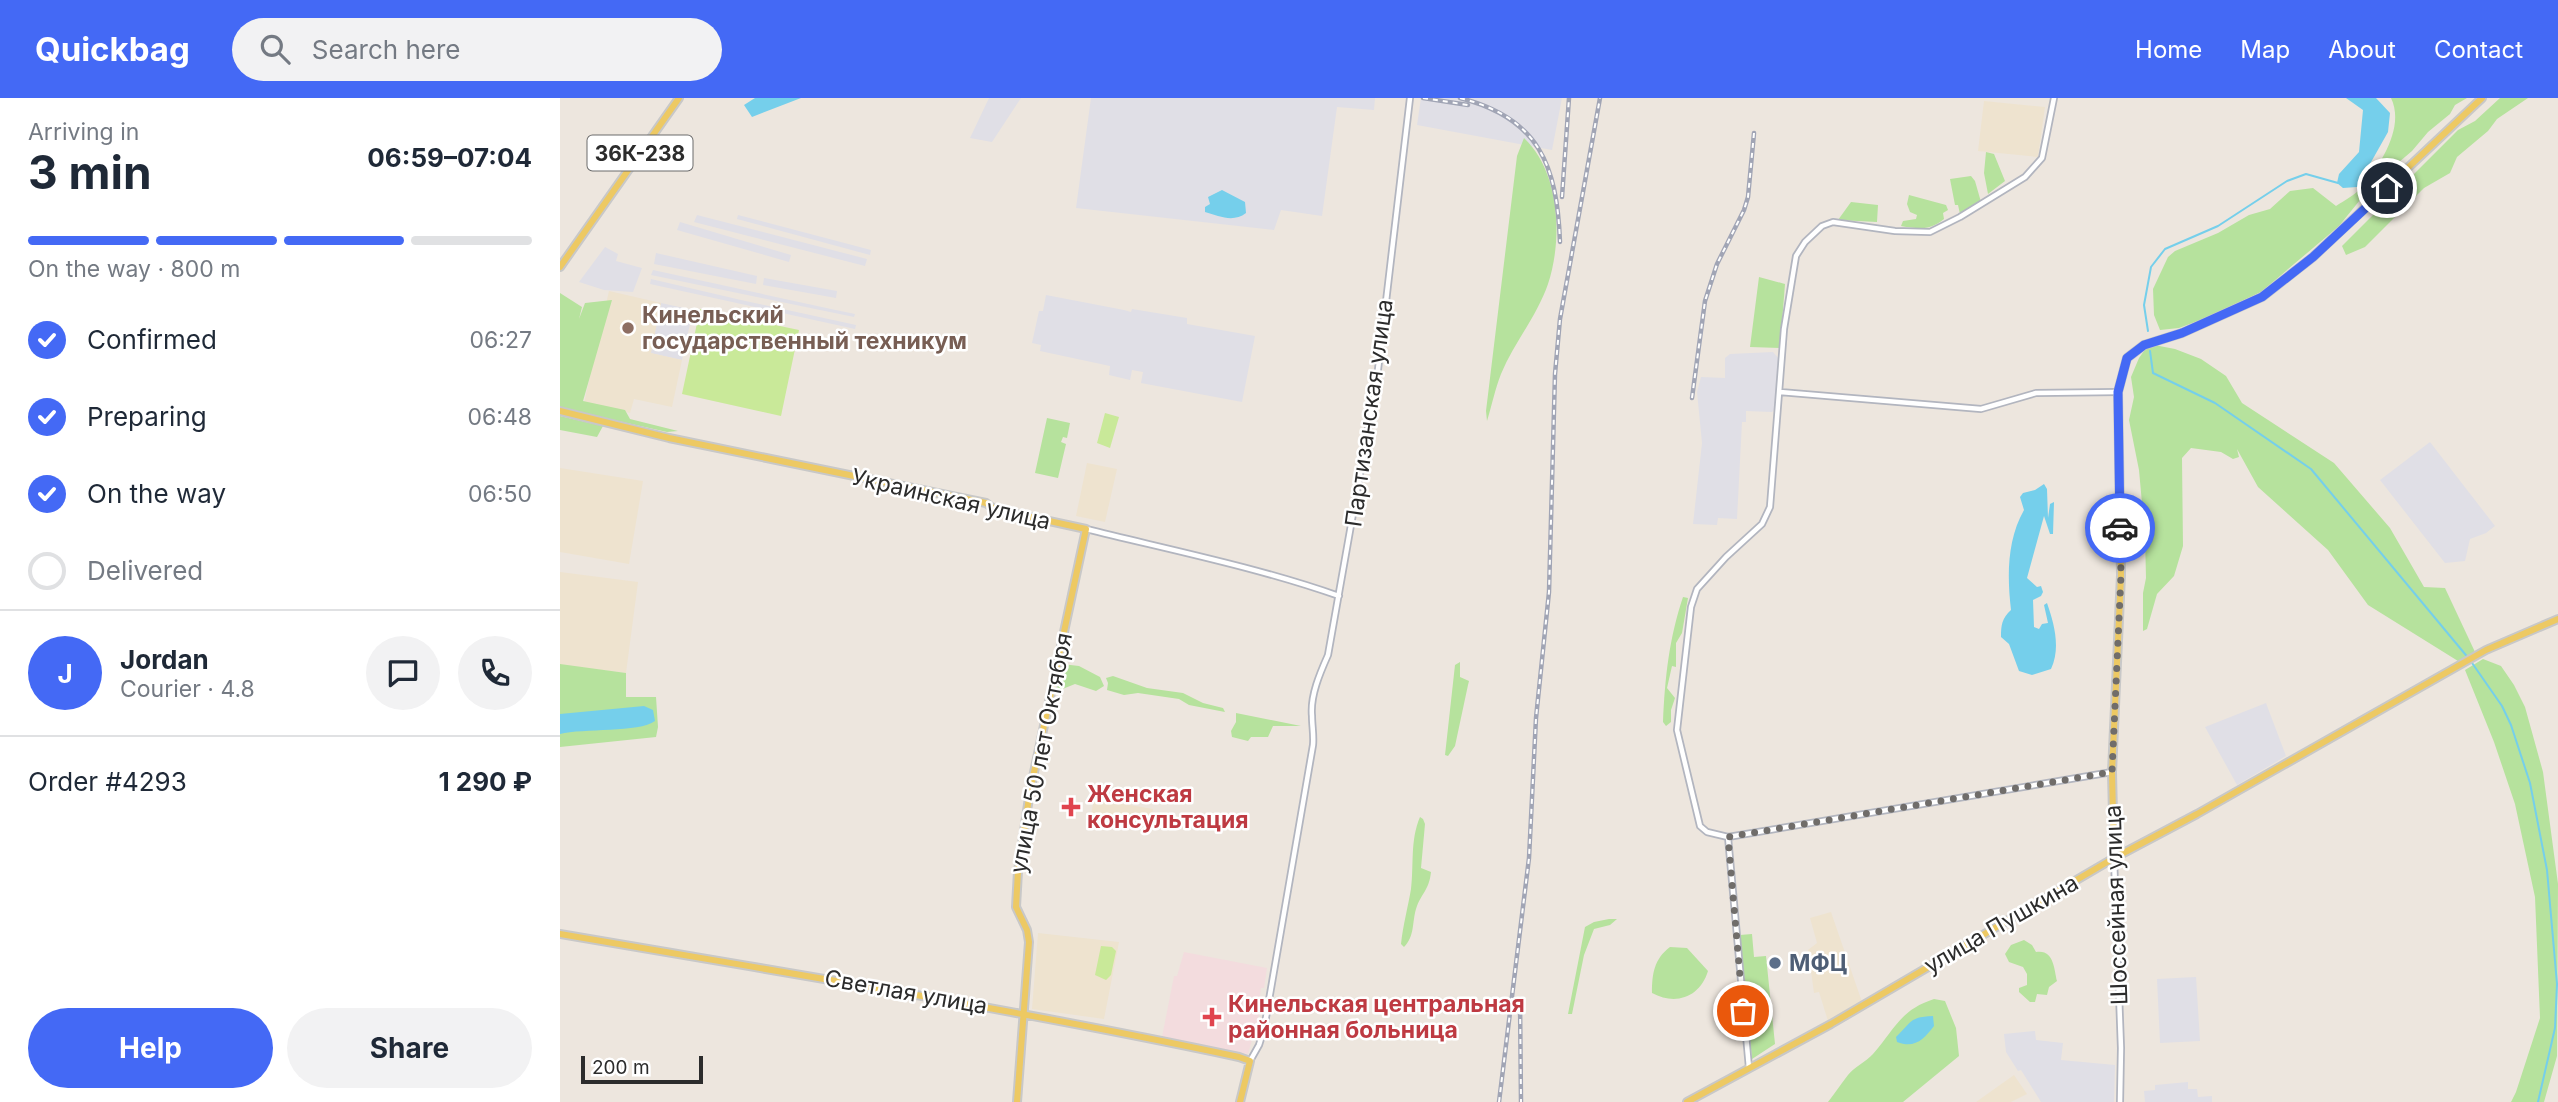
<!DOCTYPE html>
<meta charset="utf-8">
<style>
:root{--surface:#fff;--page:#f2f2f3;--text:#1f2937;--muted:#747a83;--line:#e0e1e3;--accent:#4469f5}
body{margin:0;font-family:Inter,sans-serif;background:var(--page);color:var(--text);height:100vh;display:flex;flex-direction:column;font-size:26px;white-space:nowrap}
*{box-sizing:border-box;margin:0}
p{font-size:23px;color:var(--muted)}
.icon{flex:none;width:38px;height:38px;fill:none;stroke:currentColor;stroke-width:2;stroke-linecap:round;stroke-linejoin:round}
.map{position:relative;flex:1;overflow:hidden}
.details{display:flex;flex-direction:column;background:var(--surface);width:560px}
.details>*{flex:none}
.scale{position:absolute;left:21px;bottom:18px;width:122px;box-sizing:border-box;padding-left:7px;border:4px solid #2c2c2c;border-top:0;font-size:19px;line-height:24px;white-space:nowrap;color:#2c2c2c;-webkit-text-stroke:5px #fff;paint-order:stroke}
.pin{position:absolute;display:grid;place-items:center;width:60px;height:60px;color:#fff;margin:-30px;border:4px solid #fff;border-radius:50%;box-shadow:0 2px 7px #0007}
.courier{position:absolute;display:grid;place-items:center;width:70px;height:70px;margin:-35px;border:5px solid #4469f5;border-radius:50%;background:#fff;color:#222;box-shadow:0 2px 9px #0007}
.headline em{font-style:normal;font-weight:700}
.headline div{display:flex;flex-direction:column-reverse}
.headline{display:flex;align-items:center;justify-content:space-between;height:119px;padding:0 28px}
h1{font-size:46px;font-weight:700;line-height:52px}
.bar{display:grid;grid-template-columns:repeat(4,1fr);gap:10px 7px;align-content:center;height:84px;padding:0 28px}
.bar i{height:9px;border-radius:5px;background:var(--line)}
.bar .current{background:var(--accent)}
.bar p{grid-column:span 4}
.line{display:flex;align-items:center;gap:18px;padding:0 28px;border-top:2px solid var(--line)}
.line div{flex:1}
.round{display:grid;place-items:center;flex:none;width:74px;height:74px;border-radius:37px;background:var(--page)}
ol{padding:0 28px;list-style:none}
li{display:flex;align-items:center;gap:21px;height:77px}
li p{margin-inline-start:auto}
li .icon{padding:7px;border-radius:50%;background:var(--accent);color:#fff;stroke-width:4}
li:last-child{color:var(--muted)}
li i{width:38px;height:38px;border:4px solid var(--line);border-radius:50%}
.button{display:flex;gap:14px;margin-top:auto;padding:14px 28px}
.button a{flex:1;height:80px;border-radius:42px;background:var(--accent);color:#fff;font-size:28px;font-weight:700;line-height:80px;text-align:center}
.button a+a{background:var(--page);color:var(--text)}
header{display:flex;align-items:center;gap:42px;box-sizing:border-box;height:98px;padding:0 35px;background:var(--accent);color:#fff}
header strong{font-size:33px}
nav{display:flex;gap:38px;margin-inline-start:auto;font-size:24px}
.search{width:490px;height:63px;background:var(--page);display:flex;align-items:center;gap:18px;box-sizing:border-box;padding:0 24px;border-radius:38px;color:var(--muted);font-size:26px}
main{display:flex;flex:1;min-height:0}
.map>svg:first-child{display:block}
.industrial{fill:#e0dfe6}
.education{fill:#eee3cf}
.medical{fill:#f3dcde}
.green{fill:#b6e29d}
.pitch{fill:#c9e999}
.water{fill:#75cfeb}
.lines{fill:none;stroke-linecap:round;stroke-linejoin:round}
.stream{stroke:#75cfeb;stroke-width:2}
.minor-casing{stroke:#b2b5bf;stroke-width:8}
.major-casing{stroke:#c8c8c8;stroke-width:10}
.minor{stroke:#fff;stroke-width:4.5}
.major{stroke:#edc963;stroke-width:6}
.rail-casing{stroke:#a1a5b5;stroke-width:4.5}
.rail{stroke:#fff;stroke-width:2;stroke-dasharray:5;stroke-linecap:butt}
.done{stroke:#706d6a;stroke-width:7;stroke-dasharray:0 12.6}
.route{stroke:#4469f5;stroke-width:9}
.education-dot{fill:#8d6e63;stroke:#fff;stroke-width:2.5}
.health-dot{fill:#e0444e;stroke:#fff;stroke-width:2.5}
.service-dot{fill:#5c6f8a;stroke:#fff;stroke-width:2.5}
.labels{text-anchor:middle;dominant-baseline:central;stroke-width:5;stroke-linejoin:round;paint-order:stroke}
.shield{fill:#fff;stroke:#6b6b6b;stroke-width:2}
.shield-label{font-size:21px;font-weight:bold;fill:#2c2c2c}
.education-label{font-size:23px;font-weight:bold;fill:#785e54;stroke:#fff;text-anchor:start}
.street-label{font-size:23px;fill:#2c2c2c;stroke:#fff}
.health-label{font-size:23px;font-weight:bold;fill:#be3a42;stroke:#fff;text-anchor:start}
.service-label{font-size:23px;font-weight:bold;fill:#4e5e75;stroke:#fff;text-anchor:start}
</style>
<header>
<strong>Quickbag</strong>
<div class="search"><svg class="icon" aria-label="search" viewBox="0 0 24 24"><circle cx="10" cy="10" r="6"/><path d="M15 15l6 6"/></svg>Search here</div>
<nav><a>Home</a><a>Map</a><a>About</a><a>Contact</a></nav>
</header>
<main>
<section class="details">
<div class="headline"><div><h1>3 min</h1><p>Arriving in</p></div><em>06:59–07:04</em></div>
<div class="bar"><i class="current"></i><i class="current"></i><i class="current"></i><i></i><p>On the way · 800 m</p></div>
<ol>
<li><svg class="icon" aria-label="check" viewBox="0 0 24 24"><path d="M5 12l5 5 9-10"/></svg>Confirmed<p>06:27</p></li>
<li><svg class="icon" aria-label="check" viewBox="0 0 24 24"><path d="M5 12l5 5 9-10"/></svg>Preparing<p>06:48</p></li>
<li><svg class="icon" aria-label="check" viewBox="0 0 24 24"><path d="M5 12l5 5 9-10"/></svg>On the way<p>06:50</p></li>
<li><i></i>Delivered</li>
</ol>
<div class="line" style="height:126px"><b class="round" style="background:var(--accent);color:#fff">J</b><div><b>Jordan</b><p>Courier · 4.8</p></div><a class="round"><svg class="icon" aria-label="chat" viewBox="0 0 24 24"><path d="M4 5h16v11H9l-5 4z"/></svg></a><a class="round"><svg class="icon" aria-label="phone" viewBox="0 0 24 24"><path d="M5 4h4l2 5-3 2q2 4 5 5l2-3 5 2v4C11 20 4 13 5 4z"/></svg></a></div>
<div class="line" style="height:91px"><div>Order #4293</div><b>1 290 ₽</b></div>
<div class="button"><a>Help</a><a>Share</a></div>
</section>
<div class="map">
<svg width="1998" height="1004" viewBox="0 0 1998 1004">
<rect width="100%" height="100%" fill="#ede6de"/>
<path class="industrial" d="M 429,0 L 461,0 L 432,44 L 410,40 Z
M 531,0 L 815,0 L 814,12 L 777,9 L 762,118 L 721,112 L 714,132 L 516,110 Z
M 861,0 L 1015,0 L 1002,0 L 992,52 L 857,27 Z
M 137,117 L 307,161 L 305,168 L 134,124 Z
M 178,117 L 311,152 L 310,157 L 177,121 Z
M 120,124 L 231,157 L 229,164 L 117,132 Z
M 45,149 L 58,156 L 56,163 L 82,170 L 73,194 L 44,192 L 19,184 Z
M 96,155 L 197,178 L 196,186 L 94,166 Z
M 93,172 L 271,211 L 295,216 L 294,219 L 91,177 Z
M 204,180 L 277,193 L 276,200 L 203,187 Z
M 91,181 L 181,202 L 296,227 L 295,231 L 90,186 Z
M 486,197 L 564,212 L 571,214 L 572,211 L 627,220 L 627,226 L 695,238 L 682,304 L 581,285 L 583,274 L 572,272 L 570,282 L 549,277 L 550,268 L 480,253 L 481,247 L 472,245 L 479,213 L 483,213 Z
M 101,205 L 133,212 L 122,262 L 90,255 Z
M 1213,254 L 1219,261 L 1215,311 L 1212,314 L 1186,313 L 1186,324 L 1182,324 L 1177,421 L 1158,420 L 1157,427 L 1133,426 L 1142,345 L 1137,294 L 1141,279 L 1165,280 L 1165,260 L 1170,256 Z
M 1870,344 L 1935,428 L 1926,435 L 1910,441 L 1905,463 L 1885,465 L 1820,382 Z
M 1706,605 L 1726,658 L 1677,687 L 1645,629 Z
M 1636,879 L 1640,943 L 1600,945 L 1597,881 Z
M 1475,933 L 1476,942 L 1503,945 L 1501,962 L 1555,967 L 1554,1004 L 1481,1004 L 1461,972 L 1458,973 L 1446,954 L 1444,936 Z
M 1628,984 L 1628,991 L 1637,991 L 1638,999 L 1652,998 L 1652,1004 L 1585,1004 L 1584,993 L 1595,992 L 1595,987 Z"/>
<path class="education" d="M 1424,3 L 1485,9 L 1478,59 L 1418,53 Z
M 49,193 L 101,205 L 91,255 L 122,262 L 112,309 L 74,301 L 70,315 L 24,305 Z
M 527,365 L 557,371 L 545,424 L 516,418 Z
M 0,370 L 83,383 L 69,466 L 0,454 Z
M 0,474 L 78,484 L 66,575 L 0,567 Z
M 534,701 L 593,711 L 589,732 L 530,722 Z
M 1271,814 L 1302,904 L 1268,923 L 1259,894 L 1254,895 L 1248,852 L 1257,845 L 1250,820 Z
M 478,835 L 559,844 L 544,921 L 472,911 Z
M 1454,977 L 1467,996 L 1451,1004 L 1416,1004 Z"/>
<path class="medical" d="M 624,854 L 707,870 L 704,890 L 701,890 L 700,898 L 704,899 L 688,956 L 602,939 L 614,878 L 617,878 Z"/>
<path class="green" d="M 1831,0 L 1907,0 L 1895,7 L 1890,16 L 1868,34 L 1852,53 L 1825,76 L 1821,83 L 1800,102 L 1779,128 L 1701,194 L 1643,221 L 1619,230 L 1600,232 L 1594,217 L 1593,191 L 1608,159 L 1615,153 L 1658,135 L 1689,117 L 1710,111 L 1730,93 L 1753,90 L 1776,108 C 1785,102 1795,97 1802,89 C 1821,66 1845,29 1831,0 Z
M 1940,0 L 1968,0 L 1937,21 L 1928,33 L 1897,59 L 1890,75 L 1864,90 L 1805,149 L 1786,157 L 1782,148 L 1898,32 L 1915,23 Z
M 964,40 C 1000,74 1003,141 988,186 C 977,218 954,245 941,276 C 935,291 932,307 927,323 L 926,313 L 957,58 Z
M 1426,54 L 1434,56 L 1445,83 L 1428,96 L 1424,75 Z
M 1411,78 L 1415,83 L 1421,104 L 1400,116 L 1398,107 L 1395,107 L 1390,81 Z
M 1349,97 L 1386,107 L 1388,112 L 1383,115 L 1384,121 C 1369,133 1359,131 1341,128 L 1343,123 L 1356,121 L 1357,117 L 1350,114 L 1347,106 Z
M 1291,104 L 1318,107 L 1317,124 L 1278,122 Z
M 1199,179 L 1225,186 L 1220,250 L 1190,249 Z
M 0,195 L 22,209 L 19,221 L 25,205 L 52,202 L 23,303 L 65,312 L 70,321 L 118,333 L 107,334 L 0,310 Z
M 1589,246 L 1615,251 L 1641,261 L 1666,278 L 1682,305 L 1774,365 L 1830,430 L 1864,489 L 1885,490 L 1915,554 L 1898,563 L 1808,507 L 1768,452 L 1698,389 L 1677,351 L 1679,359 L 1673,361 L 1661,354 L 1631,350 L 1622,360 L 1623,448 L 1614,478 L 1597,496 L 1587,531 L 1583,533 L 1583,495 L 1586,480 L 1585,438 L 1579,372 L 1569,322 L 1574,299 L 1571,279 L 1579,260 Z
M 0,318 L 43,328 L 37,339 L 0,332 Z
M 487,320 L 510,325 L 507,340 L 503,339 L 501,344 L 506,346 L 498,380 L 475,375 Z
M 1123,499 L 1128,500 L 1122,535 L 1116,545 L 1116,569 L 1112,568 L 1107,590 L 1115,600 L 1111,612 L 1111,624 L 1106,628 L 1103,624 C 1105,579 1109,541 1123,499 Z
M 1923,561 L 1941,568 L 1954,587 L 1965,609 L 1983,674 L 1998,786 L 1997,958 L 1984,1004 L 1951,1004 L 1956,994 L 1980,920 L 1975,799 L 1955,706 L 1934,644 L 1905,572 Z
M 900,564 L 900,579 L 909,583 L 908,587 L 895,648 L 888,658 L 885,657 L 895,567 Z
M 0,566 L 66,575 L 66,599 L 96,599 L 98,629 L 96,639 L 0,649 Z
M 502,566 L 519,568 L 540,579 L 544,588 L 536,593 L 515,586 L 500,592 L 497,590 Z
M 553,578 L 587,590 L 623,595 L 643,605 L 663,610 L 665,614 L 629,607 L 619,601 L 578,595 L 564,597 L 547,592 L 548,585 L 546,580 Z
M 676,615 L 741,628 L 713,628 L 708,639 L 691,639 L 688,643 L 672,639 L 671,633 L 676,624 Z
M 860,719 L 863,721 L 865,726 L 861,770 L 871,774 C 869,793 861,795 856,811 C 852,824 855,838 844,849 L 841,846 C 843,827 848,809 851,791 C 854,767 850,742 860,719 Z
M 1049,821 L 1057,821 L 1050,827 L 1034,831 L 1024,857 L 1012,916 L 1008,916 L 1025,829 L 1034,824 Z
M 1192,836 L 1194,859 L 1206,858 L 1215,946 L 1192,961 L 1180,837 Z
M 1464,842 L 1472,847 L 1476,854 C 1494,851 1494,871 1497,883 L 1489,889 L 1487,897 L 1477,896 L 1475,904 L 1470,904 L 1459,894 L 1459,890 L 1467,887 L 1467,876 L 1463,869 L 1449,864 L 1445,856 L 1451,847 Z
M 1110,849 L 1127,850 L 1148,873 C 1140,899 1116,908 1092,895 C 1092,876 1094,861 1110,849 Z
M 1374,901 L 1385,903 L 1396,930 L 1399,958 L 1343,1004 L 1268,1004 C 1275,995 1281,986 1288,977 C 1294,969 1306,964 1313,956 C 1335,931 1340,912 1374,901 Z"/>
<path class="pitch" d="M 140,211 L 239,232 L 221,318 L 122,296 Z
M 545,315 L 559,319 L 550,350 L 537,345 Z
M 541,848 L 552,849 L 556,853 L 551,877 L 546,882 L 535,877 Z"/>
<path class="water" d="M 195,0 L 241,0 L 192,19 L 184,7 Z
M 1786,0 L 1816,0 L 1830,15 L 1828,34 L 1797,89 L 1783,90 L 1777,85 L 1779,76 L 1799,54 L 1803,12 Z
M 662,92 L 685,104 L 686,115 C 673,125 659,118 645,114 L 645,109 L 650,106 L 648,99 Z
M 1484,386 L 1487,391 L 1488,420 L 1490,406 L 1494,404 L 1493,436 L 1490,436 L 1484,418 L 1467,480 L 1477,489 L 1481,488 L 1483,494 L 1481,498 L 1473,502 L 1474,529 L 1479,531 L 1482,526 L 1488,525 L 1484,507 L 1487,505 C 1494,525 1501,550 1491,571 L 1472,577 L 1459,573 L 1449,546 L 1441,539 C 1441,527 1442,520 1451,512 C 1447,478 1447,442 1464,412 L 1460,399 L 1463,395 L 1475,392 Z
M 84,608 L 93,612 L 95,623 C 79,635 23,630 0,636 L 0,616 Z
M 1373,918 L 1374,928 C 1364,941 1355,951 1337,944 L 1336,939 C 1352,924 1349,919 1373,918 Z"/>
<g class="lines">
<path class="stream" d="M 1588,233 L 1584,207 L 1591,169 L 1605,151 L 1658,128 L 1727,83 L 1746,76 L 1778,85
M 1590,253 L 1593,275 L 1655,305 L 1751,371 L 1910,562 L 1942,608 L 1951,627 L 1970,685 L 1987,772 L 1997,886 L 1995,930 L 1978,1004"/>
<defs>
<path id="minor" d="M 1494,0 L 1482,60 L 1465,79 L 1400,119 L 1370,134 L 1335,133 L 1273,124 L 1262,128 L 1245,144 L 1236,158 L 1224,231 L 1210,409 L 1202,426 L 1166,459 L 1137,491 L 1131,509 L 1117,632 L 1140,728 L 1147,734 L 1168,739 L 1552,674
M 1220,294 L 1421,311 L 1476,295 L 1558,294
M 526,431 C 611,452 696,469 779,498
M 1168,739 L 1189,970
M 1554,760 L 1561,950 L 1560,1004
M 690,963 L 699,947 L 704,931 L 753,647 C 754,637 752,628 752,618 C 750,598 760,575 768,557 L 817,280 L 850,0"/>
<path id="major" d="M 0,169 L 119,0
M 0,313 L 109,340 L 426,405 L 434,411 L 526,431 L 470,693 L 458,773 L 456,809 L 467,832 L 469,844 L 457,1004
M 1554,760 L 1552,674 L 1561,477 L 1558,294 L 1567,260 L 1584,247 L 1622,235 L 1702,199 L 1753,159 L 1922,0
M 0,836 C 227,875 454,911 679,959 L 690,963 L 680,1004
M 1127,1004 L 1271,926 L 1554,760 L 1637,716 L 1926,552 L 1998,521"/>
</defs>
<use href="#minor" class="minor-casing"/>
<use href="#major" class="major-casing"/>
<use href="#minor" class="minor"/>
<use href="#major" class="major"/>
<defs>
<path id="rail" d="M 863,0 L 908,7
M 900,0 C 979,20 997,67 1000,144
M 1002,99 L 1009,0
M 1132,300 L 1145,203 L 1157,166 L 1184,112 L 1188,99 L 1194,35
M 960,901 L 961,1004
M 939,1004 L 969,760 L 976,620 L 989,494 L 995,276 L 1000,221 L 1040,0"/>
</defs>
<use href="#rail" class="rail-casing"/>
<use href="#rail" class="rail"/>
</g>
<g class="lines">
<path class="done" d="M 1183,913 L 1168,739 L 1552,674 L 1561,477 L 1560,430"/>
<path class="route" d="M 1560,430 L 1558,294 L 1567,260 L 1584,247 L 1622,235 L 1702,199 L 1753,159 L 1827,90"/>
</g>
<circle class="education-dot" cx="68" cy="230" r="7"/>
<g class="health-dot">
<path d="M507.5 698.5h7v7h7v7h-7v7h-7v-7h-7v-7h7z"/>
<path d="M648.5 908.5h7v7h7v7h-7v7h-7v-7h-7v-7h7z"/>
</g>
<circle class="service-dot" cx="1215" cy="865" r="7"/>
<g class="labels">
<rect class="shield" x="27.5" y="37.5" width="105" height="35" rx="5"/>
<g class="shield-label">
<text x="80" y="55">36К-238</text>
</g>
<g class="education-label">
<text x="82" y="217">Кинельский<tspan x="82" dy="26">государственный техникум</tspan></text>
</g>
<g class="street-label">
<text transform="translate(809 315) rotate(-82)">Партизанская улица</text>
<text transform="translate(391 401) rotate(13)">Украинская улица</text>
<text transform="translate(481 655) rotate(-79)">улица 50 лет Октября</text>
<text transform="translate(1556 807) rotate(-92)">Шоссейная улица</text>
<text transform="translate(1441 826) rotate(-30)">улица Пушкина</text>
<text transform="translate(346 894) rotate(10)">Светлая улица</text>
</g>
<g class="health-label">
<text x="527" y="696">Женская<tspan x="527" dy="26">консультация</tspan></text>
<text x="668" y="906">Кинельская центральная<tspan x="668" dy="26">районная больница</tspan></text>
</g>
<g class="service-label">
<text x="1229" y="865">МФЦ</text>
</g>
</g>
</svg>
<div class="scale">200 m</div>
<div class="pin" style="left:1183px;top:913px;background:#ea580c"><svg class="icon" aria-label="bag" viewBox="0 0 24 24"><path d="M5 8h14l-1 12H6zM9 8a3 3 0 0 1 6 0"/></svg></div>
<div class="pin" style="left:1827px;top:90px;background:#1f2937"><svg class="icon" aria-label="home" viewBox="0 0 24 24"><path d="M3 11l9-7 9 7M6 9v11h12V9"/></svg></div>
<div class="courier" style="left:1560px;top:430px"><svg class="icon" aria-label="car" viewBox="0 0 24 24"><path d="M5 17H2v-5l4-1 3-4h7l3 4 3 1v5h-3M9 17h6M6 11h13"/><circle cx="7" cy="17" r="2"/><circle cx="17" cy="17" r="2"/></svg></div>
</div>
</main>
